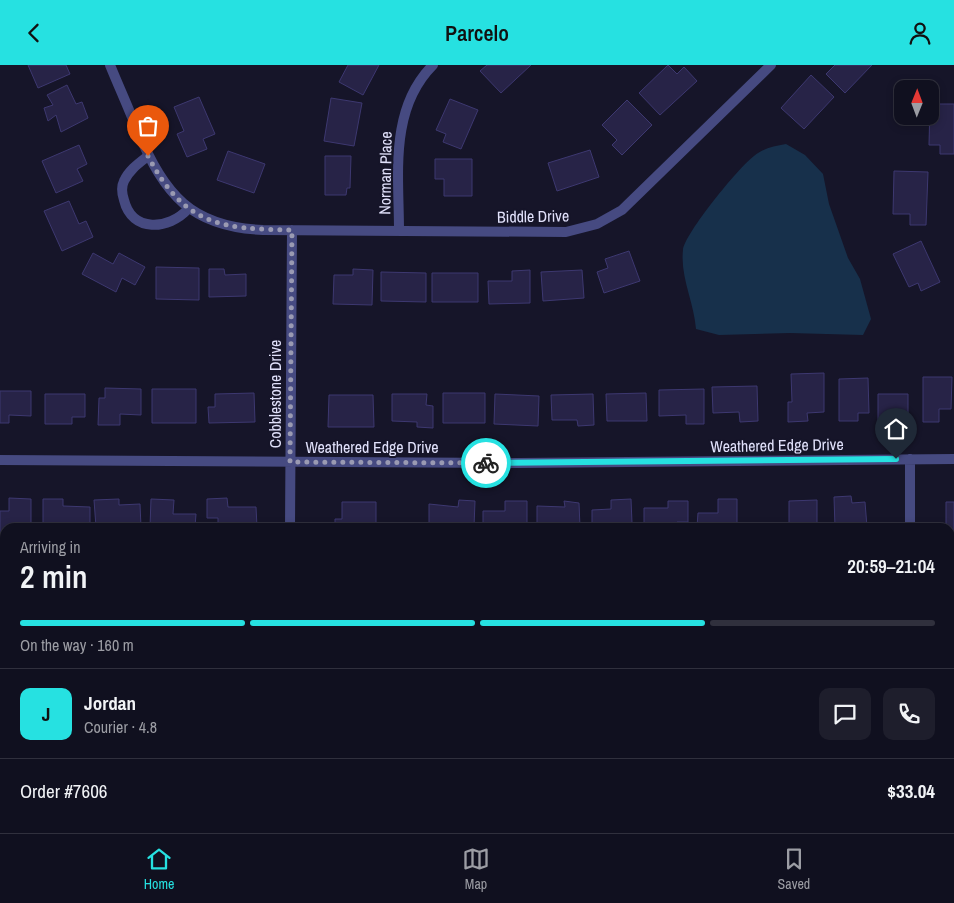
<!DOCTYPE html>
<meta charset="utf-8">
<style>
:root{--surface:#10101f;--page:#1e1e2c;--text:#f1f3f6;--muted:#9c9da4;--line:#30303d;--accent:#26e1e1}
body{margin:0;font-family:"Archivo Narrow",sans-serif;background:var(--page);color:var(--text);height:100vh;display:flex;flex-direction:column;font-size:19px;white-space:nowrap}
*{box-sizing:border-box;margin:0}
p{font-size:16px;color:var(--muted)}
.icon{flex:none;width:28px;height:28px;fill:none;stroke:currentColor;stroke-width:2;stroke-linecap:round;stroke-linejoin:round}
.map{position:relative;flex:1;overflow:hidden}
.sheet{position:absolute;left:0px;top:458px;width:955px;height:311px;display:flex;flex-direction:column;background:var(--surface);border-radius:15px 15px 0 0;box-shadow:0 2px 8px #0003,0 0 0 1px var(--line)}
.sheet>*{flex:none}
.needle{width:32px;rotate:1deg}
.fabs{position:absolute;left:894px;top:15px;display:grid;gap:10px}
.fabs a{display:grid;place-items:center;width:45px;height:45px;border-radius:10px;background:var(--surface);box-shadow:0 2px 8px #0003,0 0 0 1px var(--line);font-size:25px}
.pin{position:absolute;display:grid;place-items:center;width:42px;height:42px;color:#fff;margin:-51px -21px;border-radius:50% 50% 50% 0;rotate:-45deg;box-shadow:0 0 5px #0007}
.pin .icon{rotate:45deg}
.courier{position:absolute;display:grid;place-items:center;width:50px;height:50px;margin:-25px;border:4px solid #26e1e1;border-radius:50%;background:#fff;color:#222;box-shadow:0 1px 6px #0007}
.summary em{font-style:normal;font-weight:600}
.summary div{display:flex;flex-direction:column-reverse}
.summary{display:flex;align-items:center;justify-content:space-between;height:85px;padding:0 20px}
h1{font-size:32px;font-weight:600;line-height:38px}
.bar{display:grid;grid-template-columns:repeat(4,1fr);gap:8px 5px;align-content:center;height:60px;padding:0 20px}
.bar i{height:6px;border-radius:4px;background:var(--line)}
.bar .on{background:var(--accent)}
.bar p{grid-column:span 4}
.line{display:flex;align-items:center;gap:12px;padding:0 20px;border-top:1px solid var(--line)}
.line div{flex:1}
.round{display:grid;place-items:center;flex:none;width:52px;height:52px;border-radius:10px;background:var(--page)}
header{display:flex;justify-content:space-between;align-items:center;height:65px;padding:0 20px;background:var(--accent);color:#111;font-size:22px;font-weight:600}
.menu{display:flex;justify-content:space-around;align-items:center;height:70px;border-top:1px solid var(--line);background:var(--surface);font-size:14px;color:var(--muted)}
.menu a{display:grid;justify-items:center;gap:2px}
.menu .on{color:var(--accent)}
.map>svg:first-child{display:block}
.water{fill:#17304b}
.building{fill:#272347;stroke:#3d3870}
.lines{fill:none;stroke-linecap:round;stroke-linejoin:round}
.service{stroke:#464a81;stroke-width:10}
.minor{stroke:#464a81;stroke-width:10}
.done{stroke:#9a9ab2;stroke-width:5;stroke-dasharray:0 9}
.route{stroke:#26e1e1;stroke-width:6}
.labels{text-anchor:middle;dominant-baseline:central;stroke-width:4;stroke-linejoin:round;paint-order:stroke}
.street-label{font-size:16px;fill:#e1e1fb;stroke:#161529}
</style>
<header><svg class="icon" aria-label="back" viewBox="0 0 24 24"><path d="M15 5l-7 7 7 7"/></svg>Parcelo<svg class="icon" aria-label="person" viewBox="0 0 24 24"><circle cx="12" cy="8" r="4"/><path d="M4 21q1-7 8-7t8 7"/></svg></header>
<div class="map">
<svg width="954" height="768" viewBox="0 0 954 768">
<rect width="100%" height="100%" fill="#161529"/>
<path class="water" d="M 786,79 L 805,90 L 823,109 L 829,139 L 848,193 L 860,214 L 871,254 L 863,270 L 790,268 L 719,270 L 696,264 C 694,237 680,212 683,185 C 685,168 739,102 754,91 C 764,83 774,81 786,79 Z"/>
<path class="building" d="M 28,0 L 66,0 L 70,9 L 38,23 Z
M 348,0 L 379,0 L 363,30 L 339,17 Z
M 487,0 L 531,0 L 501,28 L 480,6 Z
M 668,0 L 677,9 L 684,2 L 697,16 L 660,50 L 639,28 Z
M 835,0 L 872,0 L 845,28 L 826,9 Z
M 811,10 L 834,32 L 804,64 L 781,43 Z
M 67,20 L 76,39 L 82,37 L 88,53 L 61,67 L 56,50 L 48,56 L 44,43 L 53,40 L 47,30 Z
M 199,32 L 215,69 L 203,74 L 207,84 L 187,92 L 177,69 L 184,66 L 174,42 Z
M 331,33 L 362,38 L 354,81 L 324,76 Z
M 450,34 L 478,45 L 461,84 L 443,77 L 446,69 L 436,65 Z
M 627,35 L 652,60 L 622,90 L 612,80 L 617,75 L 602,60 Z
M 930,39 L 954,39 L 954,89 L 940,89 L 940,80 L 929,80 Z
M 79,80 L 87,99 L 77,104 L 83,116 L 56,128 L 42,96 Z
M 590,85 L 599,112 L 557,126 L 548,98 Z
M 228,86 L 265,99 L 254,128 L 217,115 Z
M 325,91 L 351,91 L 350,123 L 347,123 L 346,130 L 325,130 Z
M 435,94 L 472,94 L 472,131 L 444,131 L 444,114 L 435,114 Z
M 894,106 L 928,107 L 926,160 L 910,160 L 910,149 L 893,149 Z
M 69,136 L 79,159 L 86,156 L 93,172 L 62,186 L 44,146 Z
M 921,176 L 940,217 L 921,226 L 918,218 L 909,222 L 893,189 Z
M 629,186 L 640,216 L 604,228 L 597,207 L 608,203 L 605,194 Z
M 93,188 L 113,199 L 119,188 L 145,202 L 135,220 L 122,213 L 116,227 L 82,209 Z
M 156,202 L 199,203 L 199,235 L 156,234 Z
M 209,204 L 224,204 L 225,210 L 246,209 L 246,231 L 209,232 Z
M 353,204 L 373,205 L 372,240 L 333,239 L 334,210 L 353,210 Z
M 530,205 L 530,238 L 489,239 L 488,216 L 512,216 L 512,206 Z
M 582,205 L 584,233 L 543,236 L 541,207 Z
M 381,207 L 426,208 L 426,237 L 381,236 Z
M 432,208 L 478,208 L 478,237 L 432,237 Z
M 824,308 L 824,347 L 807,348 L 808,356 L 788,357 L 788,337 L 792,337 L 791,309 Z
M 923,312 L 952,312 L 951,344 L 939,344 L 939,357 L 923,357 Z
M 868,313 L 869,348 L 858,348 L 858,356 L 839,356 L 839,314 Z
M 757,321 L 758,356 L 740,357 L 739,347 L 713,348 L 712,322 Z
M 105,323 L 141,324 L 141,350 L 120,349 L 120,360 L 98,360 L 99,333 L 105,333 Z
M 152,324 L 196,324 L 196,358 L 152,358 Z
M 704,324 L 704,359 L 686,359 L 686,350 L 659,351 L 659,325 Z
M 0,326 L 31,326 L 31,351 L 9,350 L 9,358 L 0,358 Z
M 254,328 L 255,357 L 209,358 L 208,342 L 215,342 L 215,329 Z
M 443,328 L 485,328 L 485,358 L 443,358 Z
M 646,328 L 647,356 L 607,356 L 606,329 Z
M 45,329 L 85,329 L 85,352 L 72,352 L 72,359 L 45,359 Z
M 392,329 L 427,329 L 426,340 L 433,341 L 433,363 L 417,362 L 417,357 L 392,356 Z
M 495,329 L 539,331 L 538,361 L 494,359 Z
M 593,329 L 594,360 L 578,361 L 577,355 L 552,355 L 551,330 Z
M 878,329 L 908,329 L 908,357 L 878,357 Z
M 329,330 L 373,330 L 374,362 L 328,362 Z
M 851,431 L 852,438 L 865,437 L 867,462 L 835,462 L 834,432 Z
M 9,433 L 31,434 L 31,462 L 5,462 L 5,471 L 0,471 L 0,446 L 9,446 Z
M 227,433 L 228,442 L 256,442 L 257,462 L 218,462 L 218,453 L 207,453 L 207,434 Z
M 43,434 L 63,434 L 63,441 L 90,442 L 90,462 L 43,462 Z
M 119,434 L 119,440 L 140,439 L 141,462 L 96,462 L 94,435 Z
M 151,434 L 174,435 L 173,449 L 196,449 L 195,462 L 150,462 Z
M 631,434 L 632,458 L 626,458 L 626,462 L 592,462 L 592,445 L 611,444 L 611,435 Z
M 718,434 L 737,434 L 737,462 L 697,462 L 698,448 L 718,448 Z
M 459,435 L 475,436 L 474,462 L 429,462 L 429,439 L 458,442 Z
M 817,435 L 817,462 L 789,462 L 789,436 Z
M 505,436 L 527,436 L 527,461 L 483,462 L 483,446 L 505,446 Z
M 564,436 L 579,438 L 580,462 L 537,462 L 537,441 L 565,442 Z
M 668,436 L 688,436 L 688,457 L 677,457 L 677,462 L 644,462 L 644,443 L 668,443 Z
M 342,437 L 376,437 L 376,462 L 335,462 L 335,454 L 342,454 Z
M 946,437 L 954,437 L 954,467 L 950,467 L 950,462 L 946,462 Z
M 1,537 L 5,537 L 5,561 L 1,561 Z
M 5,594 L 5,619 L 0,618 L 0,597 L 4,598 Z
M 950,595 L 954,595 L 954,612 L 950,612 Z
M 952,630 L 954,630 L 954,659 L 951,659 Z
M 0,638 L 5,646 L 5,656 L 0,659 Z
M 950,670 L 954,670 L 954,686 L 950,686 Z
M 950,711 L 954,712 L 954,727 L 950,728 Z
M 950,750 L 954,750 L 954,768 L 950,768 Z
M 61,764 L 91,764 L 92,766 L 101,764 L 103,768 L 52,768 Z
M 125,764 L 129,764 L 138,768 L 123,768 Z
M 587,764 L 618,764 L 619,768 L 588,768 Z
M 763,764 L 764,768 L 732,768 Z
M 842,764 L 873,764 L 873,768 L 841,768 Z
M 417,765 L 457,768 L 417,768 Z"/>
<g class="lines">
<path class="service" d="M 148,91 C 139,98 129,105 124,116 C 121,122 122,129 124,135 C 132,168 169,165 188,144"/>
<path class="minor" d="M 110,0 C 119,22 129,44 138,67 C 165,130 191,162 263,165 L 566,167 L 597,159 L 622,145 L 771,0
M 399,166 C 399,109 389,44 433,0
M 910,394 L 910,462
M 0,395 L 519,398 L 954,394
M 290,462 L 292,165
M 671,764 L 672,768
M 372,768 L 372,764
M 909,768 L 909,764"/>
</g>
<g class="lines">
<path class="done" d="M 148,91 C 184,160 220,164 292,165 L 290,397 L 486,398"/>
<path class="route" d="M 486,398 L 896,394"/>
</g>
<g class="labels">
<g class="street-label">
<text transform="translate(385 108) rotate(-89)">Norman Place</text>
<text transform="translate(533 151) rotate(-1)">Biddle Drive</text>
<text transform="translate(275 329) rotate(-90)">Cobblestone Drive</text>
<text transform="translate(777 380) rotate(-1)">Weathered Edge Drive</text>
<text x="372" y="382">Weathered Edge Drive</text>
</g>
</g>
</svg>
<div class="fabs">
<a><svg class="needle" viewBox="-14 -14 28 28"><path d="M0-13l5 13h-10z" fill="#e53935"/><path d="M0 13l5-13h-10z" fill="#9c9da4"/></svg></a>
</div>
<div class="pin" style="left:148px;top:91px;background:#ea580c"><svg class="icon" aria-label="bag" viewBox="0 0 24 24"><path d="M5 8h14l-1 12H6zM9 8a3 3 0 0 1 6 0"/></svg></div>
<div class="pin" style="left:896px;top:394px;background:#1f2937"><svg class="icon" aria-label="home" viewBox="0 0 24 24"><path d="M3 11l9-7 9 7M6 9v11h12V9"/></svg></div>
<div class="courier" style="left:486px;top:398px"><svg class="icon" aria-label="bike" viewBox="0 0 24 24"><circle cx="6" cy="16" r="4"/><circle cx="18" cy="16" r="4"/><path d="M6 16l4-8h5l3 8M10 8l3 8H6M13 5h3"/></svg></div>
<section class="sheet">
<div class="summary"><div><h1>2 min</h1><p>Arriving in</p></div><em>20:59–21:04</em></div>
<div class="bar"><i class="on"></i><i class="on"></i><i class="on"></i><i></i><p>On the way · 160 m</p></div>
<div class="line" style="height:90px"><b class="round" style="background:var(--accent);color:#111">J</b><div><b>Jordan</b><p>Courier · 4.8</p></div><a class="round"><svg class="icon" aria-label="chat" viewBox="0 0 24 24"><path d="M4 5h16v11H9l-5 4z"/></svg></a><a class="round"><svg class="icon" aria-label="phone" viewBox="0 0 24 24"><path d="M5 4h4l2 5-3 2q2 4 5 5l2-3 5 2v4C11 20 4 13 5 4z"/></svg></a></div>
<div class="line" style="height:65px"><div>Order #7606</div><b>$33.04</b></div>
</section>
</div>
<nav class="menu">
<a class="on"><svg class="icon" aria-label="home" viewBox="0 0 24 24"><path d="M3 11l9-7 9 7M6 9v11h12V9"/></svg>Home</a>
<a><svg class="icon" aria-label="map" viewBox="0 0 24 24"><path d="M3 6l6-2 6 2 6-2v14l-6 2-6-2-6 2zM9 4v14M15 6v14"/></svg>Map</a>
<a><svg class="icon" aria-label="saved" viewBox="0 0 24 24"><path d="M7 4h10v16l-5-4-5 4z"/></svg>Saved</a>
</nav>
